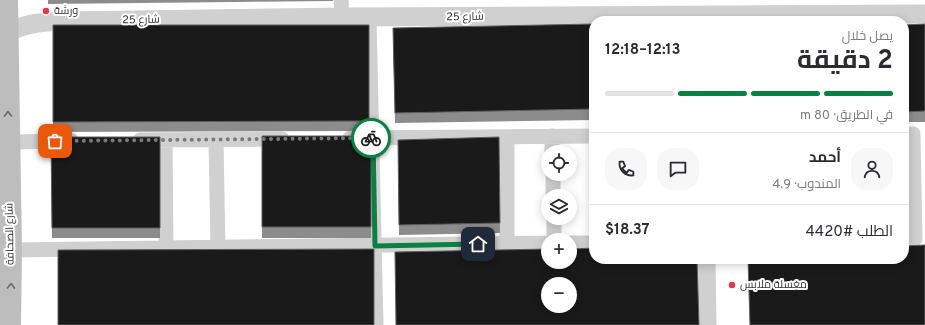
<!DOCTYPE html>
<html lang="ar">
<meta charset="utf-8">
<style>
:root{--surface:#fff;--page:#f7f7f7;--text:#2b2b33;--muted:#7c7c81;--line:#e1e1e2;--accent:#0b8043}
body{margin:0;font-family:Overpass,Cairo,sans-serif;background:var(--page);color:var(--text);direction:rtl;height:100vh;display:flex;flex-direction:column;font-size:15px;white-space:nowrap}
*{box-sizing:border-box;margin:0}
p{font-size:13px;color:var(--muted)}
.icon{flex:none;width:22px;height:22px;fill:none;stroke:currentColor;stroke-width:2;stroke-linecap:round;stroke-linejoin:round}
.map{position:relative;flex:1;overflow:hidden;direction:ltr}
.panel{position:absolute;left:589px;top:16px;width:320px;height:248px;display:flex;flex-direction:column;background:var(--surface);border-radius:16px;box-shadow:0 2px 10px #0003;direction:rtl}
.panel>*{flex:none}
.fabs{position:absolute;left:541px;top:145px;display:grid;gap:8px}
.fabs a{display:grid;place-items:center;width:36px;height:36px;border-radius:50%;background:var(--surface);box-shadow:0 2px 10px #0003;font-size:20px}
.pin{position:absolute;display:grid;place-items:center;width:34px;height:34px;color:#fff;margin:-17px;border-radius:8px;box-shadow:0 2px 6px #0006}
.courier{position:absolute;display:grid;place-items:center;width:40px;height:40px;margin:-20px;border:3px solid #0b8043;border-radius:50%;background:#fff;color:#222;box-shadow:0 1px 5px #0007}
.headline em{font-style:normal;font-weight:700}
.headline div{display:flex;flex-direction:column-reverse}
.headline{display:flex;align-items:center;justify-content:space-between;height:68px;padding:0 16px}
h1{font-size:26px;font-weight:700;line-height:30px}
.bar{display:grid;grid-template-columns:repeat(4,1fr);gap:6px 4px;align-content:center;height:48px;padding:0 16px}
.bar i{height:5px;border-radius:3px;background:var(--line)}
.bar .selected{background:var(--accent)}
.bar p{grid-column:span 4}
.line{display:flex;align-items:center;gap:10px;padding:0 16px;border-top:1px solid var(--line)}
.line div{flex:1}
.round{display:grid;place-items:center;flex:none;width:42px;height:42px;border-radius:16px;background:var(--page)}
.map>svg:first-child{display:block}
.lines{fill:none;stroke-linecap:round;stroke-linejoin:round}
.minor{stroke:#d0d0d0;stroke-width:15}
.tertiary{stroke:#d0d0d0;stroke-width:19}
.secondary{stroke:#bdbdbd;stroke-width:22}
.wall{fill:#8c8c8c}
.building{fill:#1a1a1a;stroke:#5f5f5f;fill-rule:evenodd}
.oneway{stroke:#6a6a6a}
.done{stroke:#7a7a7a;stroke-width:4;stroke-dasharray:0 7.2}
.route{stroke:#0b8043;stroke-width:5}
.poi-dot{fill:#e63946;stroke:#fff;stroke-width:1.5}
.labels{text-anchor:middle;dominant-baseline:central;stroke-width:4;stroke-linejoin:round;paint-order:stroke}
.poi-label{font-size:11px;fill:#333;stroke:#fff;text-anchor:start}
.street-label{font-size:11px;fill:#333;stroke:#fff}
</style>
<div class="map">
<svg width="925" height="325" viewBox="0 0 925 325">
<rect width="100%" height="100%" fill="#fff"/>
<g class="lines">
<path class="minor" d="M 341,0 L 342,17
M 369,18 L 376,325
M 913,134 L 915,239
M 552,136 L 552,152
M 507,137 L 507,244
M 350,138 L 594,136
M 140,140 L 282,139
M 165,140 L 166,248
M 216,140 L 218,248
M 9,142 L 72,141
M 553,174 L 553,196
M 554,218 L 554,240
M 570,243 L 594,243
M 11,250 L 548,243"/>
<path class="tertiary" d="M 8,33 C 24,23 44,22 63,21 L 342,17 L 925,14
M 706,259 L 707,325"/>
<path class="secondary" d="M 7,0 L 11,250 L 10,325"/>
</g>
<path class="wall" d="M 48,0 L 333,0 L 333,1 L 48,4 Z
M 594,24 L 594,120 L 395,123 L 393,38 Z
M 925,24 L 925,122 L 904,122 L 904,25 Z
M 53,25 L 369,25 L 369,131 L 53,132 Z
M 262,136 L 371,136 L 371,238 L 262,238 Z
M 51,137 L 160,137 L 160,238 L 52,238 Z
M 398,140 L 500,223 L 500,233 L 399,235 Z
M 904,174 L 907,210 L 907,220 L 904,220 Z"/>
<path class="building" d="M 594,24 L 594,109 L 395,113 L 393,28 Z
M 925,24 L 925,111 L 904,112 L 904,25 Z
M 53,25 L 369,25 L 369,121 L 53,122 Z
M 262,136 L 371,136 L 371,227 L 262,227 Z
M 51,137 L 160,137 L 160,228 L 52,228 Z
M 499,137 L 500,223 L 399,225 L 398,140 Z
M 904,174 L 905,174 L 907,210 L 904,210 Z
M 925,245 L 925,325 L 750,325 L 748,259 L 904,259 L 904,246 Z
M 594,248 L 594,259 L 697,259 L 699,325 L 396,325 L 395,252 L 548,249 L 548,262 L 570,262 L 570,249 ZM 548,284 L 570,284 L 570,306 L 548,306 Z
M 374,249 L 374,325 L 58,325 L 58,250 Z"/>
<defs><path id="oneway-chevron" d="M-2-3.5L2.5 0L-2 3.5" fill="none" stroke-width="1.6" stroke-linecap="round" stroke-linejoin="round"/></defs>
<g class="oneway">
<use href="#oneway-chevron" transform="translate(8 114) rotate(-91)"/>
<use href="#oneway-chevron" transform="translate(11 286) rotate(-89)"/>
</g>
<g class="lines">
<path class="done" d="M 55,141 L 371,138"/>
<path class="route" d="M 371,138 L 373,138 L 375,246 L 478,244"/>
</g>
<g class="poi-dot">
<circle cx="46" cy="11" r="4"/>
<circle cx="732" cy="285" r="4"/>
</g>
<g class="labels">
<g class="poi-label">
<text x="54" y="11">ورشة</text>
<text x="740" y="285">مغسلة ملابس</text>
</g>
<g class="street-label">
<text transform="translate(465 17) rotate(-1)">شارع 25</text>
<text transform="translate(141 20) rotate(-1)">شارع 25</text>
<text transform="translate(10 234) rotate(-91)">شارع الصحافة</text>
</g>
</g>
</svg>
<div class="fabs">
<a><svg class="icon" aria-label="locate" viewBox="0 0 24 24"><circle cx="12" cy="12" r="6"/><path d="M12 2v4M12 18v4M2 12h4M18 12h4"/></svg></a>
<a><svg class="icon" aria-label="layers" viewBox="0 0 24 24"><path d="M12 4l9 5-9 5-9-5zM3 14l9 5 9-5"/></svg></a>
<a>+</a>
<a>−</a>
</div>
<div class="pin" style="left:55px;top:141px;background:#ea580c"><svg class="icon" aria-label="bag" viewBox="0 0 24 24"><path d="M5 8h14l-1 12H6zM9 8a3 3 0 0 1 6 0"/></svg></div>
<div class="pin" style="left:478px;top:244px;background:#1f2937"><svg class="icon" aria-label="home" viewBox="0 0 24 24"><path d="M3 11l9-7 9 7M6 9v11h12V9"/></svg></div>
<div class="courier" style="left:371px;top:138px"><svg class="icon" aria-label="bike" viewBox="0 0 24 24"><circle cx="6" cy="16" r="4"/><circle cx="18" cy="16" r="4"/><path d="M6 16l4-8h5l3 8M10 8l3 8H6M13 5h3"/></svg></div>
<section class="panel">
<div class="headline"><div><h1>2 دقيقة</h1><p>يصل خلال</p></div><em>12:13–12:18</em></div>
<div class="bar"><i class="selected"></i><i class="selected"></i><i class="selected"></i><i></i><p>في الطريق · 80 m</p></div>
<div class="line" style="height:72px"><a class="round"><svg class="icon" aria-label="person" viewBox="0 0 24 24"><circle cx="12" cy="8" r="4"/><path d="M4 21q1-7 8-7t8 7"/></svg></a><div><b>أحمد</b><p>المندوب · 4.9</p></div><a class="round"><svg class="icon" aria-label="chat" viewBox="0 0 24 24"><path d="M4 5h16v11H9l-5 4z"/></svg></a><a class="round"><svg class="icon" aria-label="phone" viewBox="0 0 24 24"><path d="M5 4h4l2 5-3 2q2 4 5 5l2-3 5 2v4C11 20 4 13 5 4z"/></svg></a></div>
<div class="line" style="height:52px"><div>الطلب #4420</div><b>$18.37</b></div>
</section>
</div>
